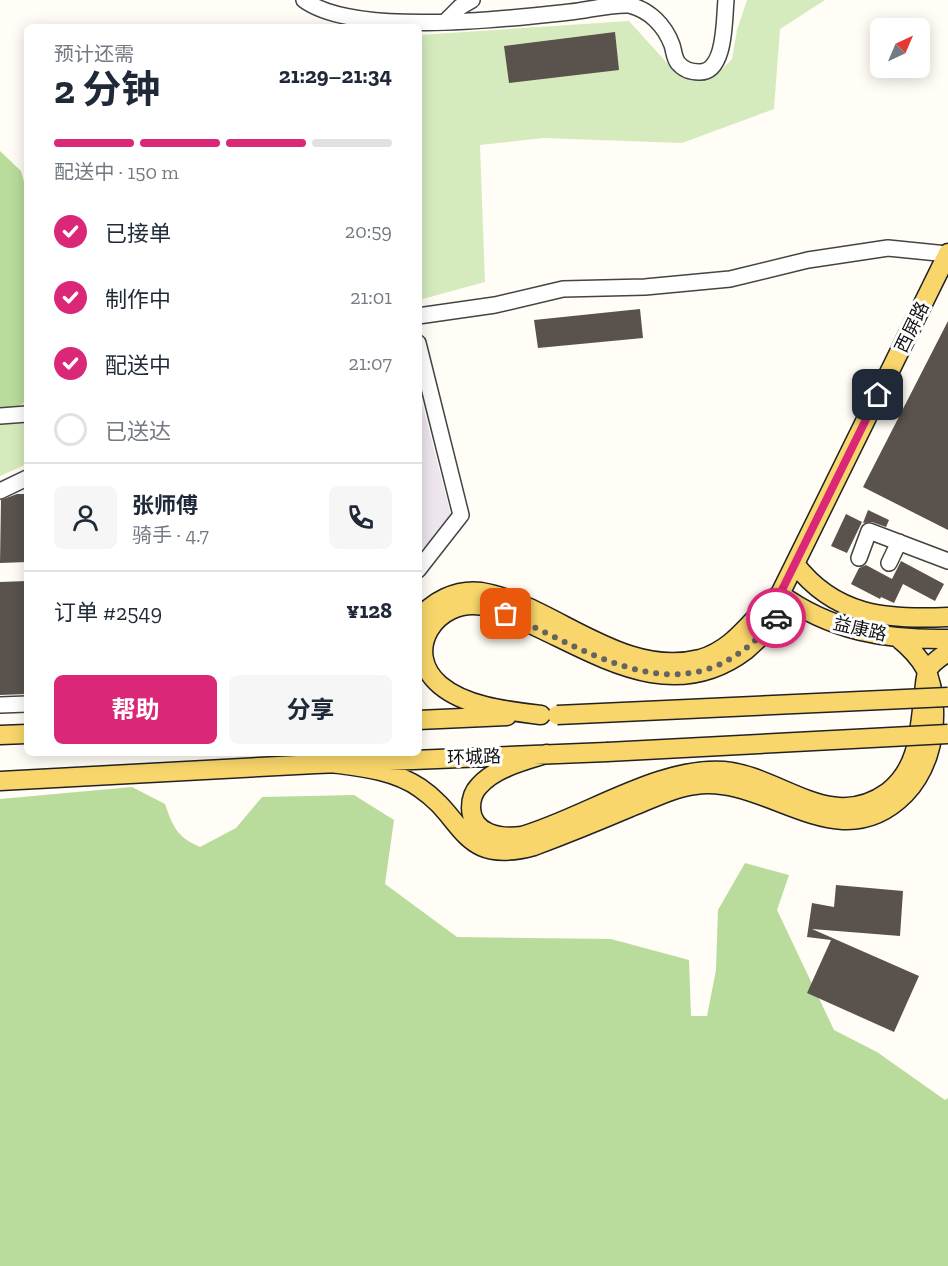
<!DOCTYPE html>
<html lang="zh">
<meta charset="utf-8">
<style>
:root{--surface:#fff;--page:#f6f6f7;--text:#1f2937;--muted:#747a83;--line:#e0e1e3;--accent:#db2777}
body{margin:0;font-family:"Zilla Slab","Noto Sans SC",serif;background:var(--page);color:var(--text);height:100vh;display:flex;flex-direction:column;font-size:22px;white-space:nowrap}
*{box-sizing:border-box;margin:0}
p{font-size:20px;color:var(--muted)}
.icon{flex:none;width:33px;height:33px;fill:none;stroke:currentColor;stroke-width:2;stroke-linecap:round;stroke-linejoin:round}
.map{position:relative;flex:1;overflow:hidden}
.panel{position:absolute;left:24px;top:24px;width:398px;height:732px;display:flex;flex-direction:column;background:var(--surface);border-radius:9px;box-shadow:0 3px 15px #0003}
.panel>*{flex:none}
.needle{width:39px;rotate:44deg}
.fabs{position:absolute;left:870px;top:18px;display:grid;gap:12px}
.fabs a{display:grid;place-items:center;width:60px;height:60px;border-radius:9px;background:var(--surface);box-shadow:0 3px 15px #0003;font-size:30px}
.pin{position:absolute;display:grid;place-items:center;width:51px;height:51px;color:#fff;margin:-26px;border-radius:12px;box-shadow:0 3px 9px #0006}
.courier{position:absolute;display:grid;place-items:center;width:60px;height:60px;margin:-30px;border:4px solid #db2777;border-radius:50%;background:#fff;color:#222;box-shadow:0 2px 8px #0007}
.summary em{font-style:normal;font-weight:700}
.summary div{display:flex;flex-direction:column-reverse}
.summary{display:flex;align-items:center;justify-content:space-between;height:102px;padding:0 30px}
h1{font-size:39px;font-weight:700;line-height:45px}
.bar{display:grid;grid-template-columns:repeat(4,1fr);gap:9px 6px;align-content:center;height:72px;padding:0 30px}
.bar i{height:8px;border-radius:4px;background:var(--line)}
.bar .active{background:var(--accent)}
.bar p{grid-column:span 4}
.line{display:flex;align-items:center;gap:15px;padding:0 30px;border-top:2px solid var(--line)}
.line div{flex:1}
.round{display:grid;place-items:center;flex:none;width:63px;height:63px;border-radius:9px;background:var(--page)}
ol{padding:0 30px;list-style:none}
li{display:flex;align-items:center;gap:18px;height:66px}
li p{margin-inline-start:auto}
li .icon{padding:6px;border-radius:50%;background:var(--accent);color:#fff;stroke-width:4}
li:last-child{color:var(--muted)}
li i{width:33px;height:33px;border:3px solid var(--line);border-radius:50%}
.action{display:flex;gap:12px;margin-top:auto;padding:12px 30px}
.action a{flex:1;height:69px;border-radius:9px;background:var(--accent);color:#fff;font-size:24px;font-weight:700;line-height:69px;text-align:center}
.action a+a{background:var(--page);color:var(--text)}
.map>svg:first-child{display:block}
.industrial{fill:#eee6ef}
.green{fill:#d5ebbd}
.forest{fill:#b9dc9c}
.building{fill:#5a524d}
.lines{fill:none;stroke-linecap:round;stroke-linejoin:round}
.minor-casing{stroke:#444;stroke-width:18}
.major-casing{stroke:#222;stroke-width:21}
.minor{stroke:#fff;stroke-width:15}
.major{stroke:#f9d66b;stroke-width:18}
.major-bridge-casing{stroke:#222;stroke-width:21;stroke-linecap:butt}
.major-bridge{stroke:#f9d66b;stroke-width:18}
.done{stroke:#646461;stroke-width:6;stroke-dasharray:0 10.8}
.route{stroke:#db2777;stroke-width:8}
.labels{text-anchor:middle;dominant-baseline:central;stroke-width:6;stroke-linejoin:round;paint-order:stroke}
.street-label{font-size:18px;fill:#111;stroke:#fff}
</style>
<div class="map">
<svg width="948" height="1266" viewBox="0 0 948 1266">
<rect width="100%" height="100%" fill="#fffdf5"/>
<path class="industrial" d="M 418,388 L 451,515 L 419,553 L 418,553 Z"/>
<path class="green" d="M 747,0 L 825,0 L 780,29 L 774,109 L 682,143 L 543,138 L 480,145 L 485,282 L 419,300 L 419,35 L 629,21 L 678,75 L 694,79 L 717,74 L 732,59 L 737,30 Z
M 27,400 L 27,464 L 0,476 L 0,420 Z"/>
<path class="forest" d="M 0,151 L 21,171 L 27,193 L 27,400 L 0,420 Z
M 132,787 L 165,804 C 173,827 177,837 200,847 L 236,828 L 262,797 L 354,795 L 394,820 L 385,884 L 457,937 L 611,939 L 689,960 L 691,1016 L 707,1016 L 716,970 L 718,910 L 745,863 L 789,875 L 777,910 L 834,1030 L 877,1052 L 945,1100 L 948,1098 L 948,1266 L 0,1266 L 0,799 Z"/>
<path class="building" d="M 615,32 L 619,70 L 509,83 L 504,46 Z
M 640,309 L 643,338 L 538,348 L 534,320 Z
M 948,321 L 948,530 L 863,487 Z
M 17,494 L 24,494 L 27,562 L 0,563 L 1,500 Z
M 868,510 L 889,520 L 886,527 L 872,522 L 863,523 Z
M 846,514 L 862,522 L 847,553 L 831,546 Z
M 901,561 L 944,584 L 935,601 L 903,584 L 894,603 L 881,597 L 880,599 L 851,584 L 859,568 L 866,565 L 892,579 Z
M 27,581 L 27,694 L 0,695 L 0,582 Z
M 836,885 L 903,891 L 900,936 L 812,929 L 919,976 L 894,1032 L 807,993 L 831,940 L 807,937 L 812,903 L 834,907 Z"/>
<g class="lines">
<defs>
<path id="minor" d="M 304,0 C 355,37 506,19 570,12 C 589,10 610,4 629,5 C 650,10 665,26 672,45 C 674,51 674,58 678,63 C 683,69 691,72 699,72 C 726,73 724,19 726,0
M 446,21 L 460,7 L 472,0
M 418,316 L 495,305 L 563,289 L 645,287 L 730,279 L 808,260 L 888,248 L 948,254
M 418,343 L 461,515 L 418,570
M 0,416 L 27,414
M 0,491 L 27,478
M 859,558 L 869,531 L 948,561
M 889,563 L 899,542
M 0,705 L 27,704"/>
<path id="major" d="M 795,564 C 835,616 886,620 948,617
M 780,594 C 831,631 886,640 948,639
M 418,621 C 431,601 457,589 481,592 C 553,604 620,679 700,659 C 736,649 753,616 780,594
M 541,715 C 509,711 466,707 440,685 C 401,652 436,597 483,606 C 569,629 656,718 746,650 C 754,643 777,623 779,612 C 781,607 780,600 780,594 L 948,253
M 418,720 L 507,716
M 0,735 L 27,734
M 546,754 C 523,761 495,768 479,786 C 473,792 471,800 471,808 C 472,834 500,839 522,836 C 584,818 660,766 724,771 C 781,776 830,834 888,792 C 920,767 919,729 924,693 C 925,686 925,676 928,670 C 931,663 942,656 948,652
M 331,763 C 361,767 394,770 420,788 C 466,819 461,866 534,846 C 566,834 598,821 631,807 C 652,799 672,788 695,785 C 768,774 838,862 905,794 C 926,772 935,741 934,710 C 933,675 924,659 897,637
M 0,781 L 316,764 L 607,752"/>
</defs>
<use href="#minor" class="minor-casing"/>
<use href="#major" class="major-casing"/>
<use href="#minor" class="minor"/>
<use href="#major" class="major"/>
<defs>
<path id="major-bridge" d="M 557,715 L 948,697
M 607,752 L 948,734"/>
</defs>
<use href="#major-bridge" class="major-bridge-casing"/>
<use href="#major-bridge" class="major-bridge"/>
</g>
<g class="lines">
<path class="done" d="M 506,614 C 602,657 691,723 776,618"/>
<path class="route" d="M 776,618 L 779,614 L 780,594 L 878,395"/>
</g>
<g class="labels">
<g class="street-label">
<text transform="translate(912 327) rotate(-64)">西屏路</text>
<text transform="translate(860 629) rotate(13)">益康路</text>
<text transform="translate(474 757) rotate(-2)">环城路</text>
</g>
</g>
</svg>
<div class="fabs">
<a><svg class="needle" viewBox="-14 -14 28 28"><path d="M0-13l5 13h-10z" fill="#e53935"/><path d="M0 13l5-13h-10z" fill="#747a83"/></svg></a>
</div>
<div class="pin" style="left:506px;top:614px;background:#ea580c"><svg class="icon" aria-label="bag" viewBox="0 0 24 24"><path d="M5 8h14l-1 12H6zM9 8a3 3 0 0 1 6 0"/></svg></div>
<div class="pin" style="left:878px;top:395px;background:#1f2937"><svg class="icon" aria-label="home" viewBox="0 0 24 24"><path d="M3 11l9-7 9 7M6 9v11h12V9"/></svg></div>
<div class="courier" style="left:776px;top:618px"><svg class="icon" aria-label="car" viewBox="0 0 24 24"><path d="M5 17H2v-5l4-1 3-4h7l3 4 3 1v5h-3M9 17h6M6 11h13"/><circle cx="7" cy="17" r="2"/><circle cx="17" cy="17" r="2"/></svg></div>
<section class="panel">
<div class="summary"><div><h1>2 分钟</h1><p>预计还需</p></div><em>21:29–21:34</em></div>
<div class="bar"><i class="active"></i><i class="active"></i><i class="active"></i><i></i><p>配送中 · 150 m</p></div>
<ol>
<li><svg class="icon" aria-label="check" viewBox="0 0 24 24"><path d="M5 12l5 5 9-10"/></svg>已接单<p>20:59</p></li>
<li><svg class="icon" aria-label="check" viewBox="0 0 24 24"><path d="M5 12l5 5 9-10"/></svg>制作中<p>21:01</p></li>
<li><svg class="icon" aria-label="check" viewBox="0 0 24 24"><path d="M5 12l5 5 9-10"/></svg>配送中<p>21:07</p></li>
<li><i></i>已送达</li>
</ol>
<div class="line" style="height:108px"><a class="round"><svg class="icon" aria-label="person" viewBox="0 0 24 24"><circle cx="12" cy="8" r="4"/><path d="M4 21q1-7 8-7t8 7"/></svg></a><div><b>张师傅</b><p>骑手 · 4.7</p></div><a class="round"><svg class="icon" aria-label="phone" viewBox="0 0 24 24"><path d="M5 4h4l2 5-3 2q2 4 5 5l2-3 5 2v4C11 20 4 13 5 4z"/></svg></a></div>
<div class="line" style="height:78px"><div>订单 #2549</div><b>¥128</b></div>
<div class="action"><a>帮助</a><a>分享</a></div>
</section>
</div>
